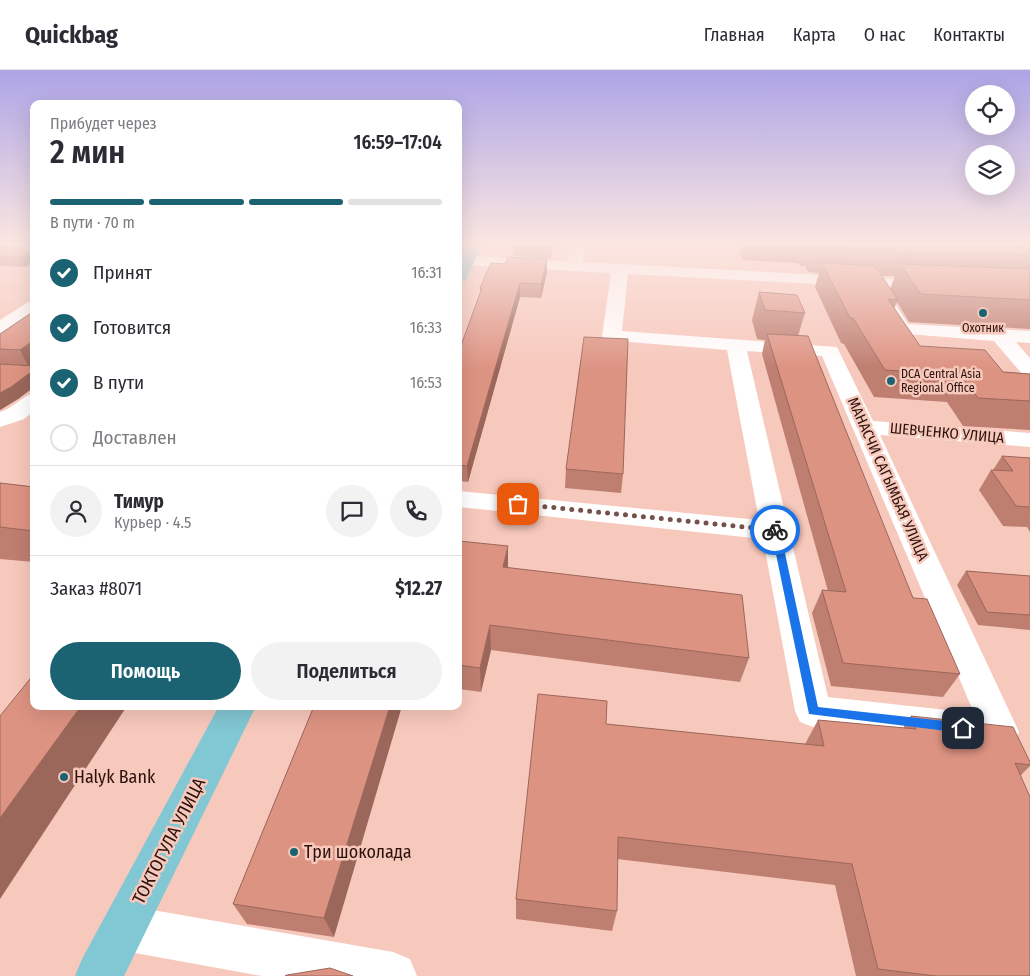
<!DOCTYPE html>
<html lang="ru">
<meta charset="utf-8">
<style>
:root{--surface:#fff;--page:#f2f2f3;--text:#2b2b33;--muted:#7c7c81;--line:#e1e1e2;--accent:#1b6372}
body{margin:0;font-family:"Fira Sans Condensed",sans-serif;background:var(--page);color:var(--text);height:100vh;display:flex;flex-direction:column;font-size:19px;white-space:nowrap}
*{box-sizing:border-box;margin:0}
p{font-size:16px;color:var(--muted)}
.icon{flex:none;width:28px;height:28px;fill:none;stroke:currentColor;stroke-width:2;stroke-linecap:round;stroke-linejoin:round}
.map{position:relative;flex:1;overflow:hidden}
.side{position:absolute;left:30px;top:30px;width:432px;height:610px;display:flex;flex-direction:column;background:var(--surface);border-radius:10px;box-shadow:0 5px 20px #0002}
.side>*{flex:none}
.buttons{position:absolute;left:965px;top:15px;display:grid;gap:10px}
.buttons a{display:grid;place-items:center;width:50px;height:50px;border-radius:50%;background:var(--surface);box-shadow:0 5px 20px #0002;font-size:25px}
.pin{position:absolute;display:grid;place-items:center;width:42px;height:42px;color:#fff;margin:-21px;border-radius:10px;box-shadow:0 2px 8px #0006}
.courier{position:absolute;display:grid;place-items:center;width:50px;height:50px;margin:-25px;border:4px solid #1a73e8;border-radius:50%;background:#fff;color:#222;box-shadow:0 1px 6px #0007}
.summary em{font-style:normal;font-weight:600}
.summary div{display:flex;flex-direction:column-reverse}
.summary{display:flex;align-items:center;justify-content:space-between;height:85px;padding:0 20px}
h1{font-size:32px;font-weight:600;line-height:38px}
.bar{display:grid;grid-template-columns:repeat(4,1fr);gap:8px 5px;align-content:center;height:60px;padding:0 20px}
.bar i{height:6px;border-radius:4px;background:var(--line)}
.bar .on{background:var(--accent)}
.bar p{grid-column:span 4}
.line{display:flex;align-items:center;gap:12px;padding:0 20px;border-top:1px solid var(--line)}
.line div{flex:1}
.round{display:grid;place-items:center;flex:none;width:52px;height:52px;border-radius:26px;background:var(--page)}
ol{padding:0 20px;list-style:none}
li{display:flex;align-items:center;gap:15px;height:55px}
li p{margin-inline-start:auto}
li .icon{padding:5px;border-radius:50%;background:var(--accent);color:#fff;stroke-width:4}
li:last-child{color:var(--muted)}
li i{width:28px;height:28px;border:2px solid var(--line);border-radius:50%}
.cta{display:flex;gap:10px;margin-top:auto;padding:10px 20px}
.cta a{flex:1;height:58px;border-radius:30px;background:var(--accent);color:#fff;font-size:20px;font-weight:600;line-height:58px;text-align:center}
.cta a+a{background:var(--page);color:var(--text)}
header{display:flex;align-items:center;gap:30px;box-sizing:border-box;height:70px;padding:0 25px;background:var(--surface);border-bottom:1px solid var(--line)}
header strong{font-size:24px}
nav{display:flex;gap:28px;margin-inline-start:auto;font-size:18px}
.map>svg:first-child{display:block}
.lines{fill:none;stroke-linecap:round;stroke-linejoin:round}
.minor{fill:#fff;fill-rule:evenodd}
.major{fill:#82c7d4;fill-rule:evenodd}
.wall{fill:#be7e70;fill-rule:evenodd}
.shaded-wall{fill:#9b675b}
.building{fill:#dd9382;stroke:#9b675b}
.route{fill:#1a73e8}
.done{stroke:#74524a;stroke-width:5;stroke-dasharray:0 9}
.poi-dot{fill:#1b6372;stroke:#f7c8bc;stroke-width:2}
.labels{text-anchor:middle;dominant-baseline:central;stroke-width:5;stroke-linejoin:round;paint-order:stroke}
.far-poi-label{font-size:12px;fill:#2d120c;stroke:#f7c8bc}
.street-label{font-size:15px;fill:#2d120c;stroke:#f7c8bc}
.near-poi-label{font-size:18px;fill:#2d120c;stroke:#f7c8bc;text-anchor:start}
.near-street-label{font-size:18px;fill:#2d120c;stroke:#f7c8bc}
</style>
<header>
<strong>Quickbag</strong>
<nav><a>Главная</a><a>Карта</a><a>О нас</a><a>Контакты</a></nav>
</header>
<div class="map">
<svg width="1030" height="906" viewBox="0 0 1030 906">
<rect width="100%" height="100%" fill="#f7c8bc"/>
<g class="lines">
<path class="minor" d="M 571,172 L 585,172 L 583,192 L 935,211 L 937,215 L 935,219 L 929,220 L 628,204 L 622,261 L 837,277 L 873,351 L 1030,363 L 1030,377 L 880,365 L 1019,662 L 1014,674 L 1001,679 L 813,657 L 800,652 L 795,641 L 763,469 L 459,437 L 459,421 L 759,450 L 727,280 L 605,270 L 602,266 L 611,203 L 459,195 L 459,185 L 567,191 ZM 747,281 L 822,286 L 974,643 L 828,627 Z
M 886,228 L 892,229 L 908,254 L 1030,261 L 1030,273 L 1016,272 L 1030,288 L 1030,307 L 1023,305 L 994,271 L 895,263 L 877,233 L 880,229 Z
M 34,231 L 34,244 L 7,262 L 0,264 L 0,250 L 28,232 Z
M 34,323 L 34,341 L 24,349 L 0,357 L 0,342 C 13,338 21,327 34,323 Z
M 124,835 L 393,882 L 410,889 L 417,906 L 262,906 L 124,881 L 108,874 L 101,858 L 108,842 Z"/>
<path class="major" d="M 468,172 L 483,172 L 467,207 L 465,211 L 459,212 L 459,191 Z
M 219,636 L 256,636 L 124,906 L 75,906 L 82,889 Z"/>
</g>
<path class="wall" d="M 0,172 L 34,172 L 25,197 L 0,196 Z
M 513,172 L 554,172 L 550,188 L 513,186 Z
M 737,172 L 1030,172 L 1030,259 L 909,252 L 897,232 L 894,239 L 920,276 L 1003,302 L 1030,304 L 1030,360 L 963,356 L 947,332 L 874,327 L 844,274 L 841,273 L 815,217 L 819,203 L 808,202 L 805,196 L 800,196 L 798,193 L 742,190 ZM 882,206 L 895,206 L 890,219 Z
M 547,202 L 541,228 L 520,227 L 468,412 L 459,411 L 459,281 L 480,225 L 480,218 Z
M 759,222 L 805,243 L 798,266 L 913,528 L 960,604 L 943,627 L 831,616 L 812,543 L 822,520 L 828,521 L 762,284 L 765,270 L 757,269 L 752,250 Z
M 34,241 L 34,317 L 18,329 L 0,340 L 0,264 Z
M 1002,386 L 1030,388 L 1030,462 L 1027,457 L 1003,456 L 979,420 L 991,400 L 993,400 Z
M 566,399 L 623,404 L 621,423 L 565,418 Z
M 0,413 L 34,417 L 34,492 L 0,489 Z
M 459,471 L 508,498 L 749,588 L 740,612 L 491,580 L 481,622 L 459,619 Z
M 966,501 L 1030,506 L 1030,560 L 978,555 L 957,515 Z
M 314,636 L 334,867 L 247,854 L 233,834 Z
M 911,646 L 1030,692 L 1030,696 L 1020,706 L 1030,906 L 856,906 L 835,815 L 617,789 L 617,841 L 612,861 L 516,849 L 516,829 L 606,654 L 805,674 L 818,650 L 903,658 Z"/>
<path class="shaded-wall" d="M 551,172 L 554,172 L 550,188 Z
M 34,179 L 34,192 L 25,197 L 19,187 Z
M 547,189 L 547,202 L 541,228 L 541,214 Z
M 520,213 L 520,227 L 468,412 L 467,396 Z
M 34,270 L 34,317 L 18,329 L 0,340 L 0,323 L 31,301 L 20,280 Z
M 508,476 L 508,501 L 503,497 Z
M 490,555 L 491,580 L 481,622 L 480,598 Z
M 81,636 L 127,636 L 0,829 L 0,748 Z
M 390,636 L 402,636 L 334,867 L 324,848 Z"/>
<path class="building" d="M 0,172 L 34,172 L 34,179 L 19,187 L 0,186 Z
M 813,172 L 1030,172 L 1030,185 L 815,177 Z
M 508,187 L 547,189 L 541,214 L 520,213 L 467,396 L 459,395 L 459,281 L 482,218 L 480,218 L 491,193 L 505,194 Z
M 822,193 L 875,196 L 898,230 L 888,229 L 920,276 L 985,280 L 1003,302 L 1030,304 L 1030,331 L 978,328 L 961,305 L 885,300 L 853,248 L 850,248 Z
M 900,194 L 1030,199 L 1030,230 L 921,224 Z
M 759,222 L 797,225 L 805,243 L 765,240 Z
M 34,241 L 34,270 L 20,280 L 0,279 L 0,264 Z
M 767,264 L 808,266 L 913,528 L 927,529 L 960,604 L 843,593 L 822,520 L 846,522 Z
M 584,267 L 628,269 L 623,404 L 566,399 Z
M 0,294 L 34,296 L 34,300 L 11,317 L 0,323 Z
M 1002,386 L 1030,388 L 1030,437 L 1016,436 L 991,400 L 1013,401 Z
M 0,413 L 34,417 L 34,461 L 0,457 Z
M 459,471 L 508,476 L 503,497 L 742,525 L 749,588 L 490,555 L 480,598 L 459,595 Z
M 966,501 L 1030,506 L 1030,545 L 987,542 Z
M 34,604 L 34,636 L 81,636 L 0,748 L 0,646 Z
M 538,624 L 607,631 L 606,654 L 824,676 L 818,650 L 916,659 L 911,646 L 1013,657 L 1030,692 L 1030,695 L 1015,693 L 1030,727 L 1030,906 L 936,906 L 878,899 L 852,794 L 618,767 L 617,841 L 516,829 Z
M 314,636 L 390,636 L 324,848 L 233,834 Z
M 330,898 L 353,906 L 285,906 L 287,905 Z"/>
<linearGradient id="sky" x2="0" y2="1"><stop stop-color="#ada4e6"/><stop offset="0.58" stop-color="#fbe6e1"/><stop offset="1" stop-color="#fbe6e1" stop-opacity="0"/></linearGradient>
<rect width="1030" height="299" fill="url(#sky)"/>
<path class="route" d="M 772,458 L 776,458 L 780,460 L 818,637 L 963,653 L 969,658 L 967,661 L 963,663 L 809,644 L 771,460 Z"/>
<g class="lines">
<path class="done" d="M 518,434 L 775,460"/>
</g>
<g class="poi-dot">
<circle cx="983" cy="243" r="5"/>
<circle cx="891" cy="311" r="5"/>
<circle cx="64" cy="707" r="5"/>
<circle cx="294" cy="782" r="5"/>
</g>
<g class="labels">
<g class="far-poi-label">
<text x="983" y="258">Охотник</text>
<text x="901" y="304" text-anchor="start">DCA Central Asia<tspan x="901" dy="14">Regional Office</tspan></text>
</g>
<g class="street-label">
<text transform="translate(947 363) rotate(5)">ШЕВЧЕНКО УЛИЦА</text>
<text transform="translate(888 409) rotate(66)">МАНАСЧИ САГЫМБАЯ УЛИЦА</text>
</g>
<g class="near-poi-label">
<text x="74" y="707">Halyk Bank</text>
<text x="304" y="782">Три шоколада</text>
</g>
<g class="near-street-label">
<text transform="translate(169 771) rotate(-63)">ТОКТОГУЛА УЛИЦА</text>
</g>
</g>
</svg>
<div class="buttons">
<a><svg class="icon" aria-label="locate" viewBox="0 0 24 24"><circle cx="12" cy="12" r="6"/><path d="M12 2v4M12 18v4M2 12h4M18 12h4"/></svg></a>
<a><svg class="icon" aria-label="layers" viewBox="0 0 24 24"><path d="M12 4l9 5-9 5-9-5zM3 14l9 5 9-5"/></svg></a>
</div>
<div class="pin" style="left:518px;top:434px;background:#ea580c"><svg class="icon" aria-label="bag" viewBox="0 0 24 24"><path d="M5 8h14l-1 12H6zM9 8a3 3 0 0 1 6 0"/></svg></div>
<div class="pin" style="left:963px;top:658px;background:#1f2937"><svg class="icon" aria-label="home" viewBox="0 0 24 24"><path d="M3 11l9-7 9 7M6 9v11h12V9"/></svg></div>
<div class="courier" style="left:775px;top:460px"><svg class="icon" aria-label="bike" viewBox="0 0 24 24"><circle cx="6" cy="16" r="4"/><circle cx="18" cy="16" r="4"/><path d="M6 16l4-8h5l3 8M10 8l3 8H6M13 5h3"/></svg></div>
<section class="side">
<div class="summary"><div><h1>2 мин</h1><p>Прибудет через</p></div><em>16:59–17:04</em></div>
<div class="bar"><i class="on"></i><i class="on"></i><i class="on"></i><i></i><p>В пути · 70 m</p></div>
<ol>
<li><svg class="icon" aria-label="check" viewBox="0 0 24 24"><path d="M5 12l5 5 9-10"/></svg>Принят<p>16:31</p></li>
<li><svg class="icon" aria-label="check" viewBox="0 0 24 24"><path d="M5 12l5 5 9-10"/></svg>Готовится<p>16:33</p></li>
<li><svg class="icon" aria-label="check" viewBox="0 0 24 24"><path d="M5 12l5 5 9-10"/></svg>В пути<p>16:53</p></li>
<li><i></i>Доставлен</li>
</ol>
<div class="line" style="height:90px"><a class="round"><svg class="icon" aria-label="person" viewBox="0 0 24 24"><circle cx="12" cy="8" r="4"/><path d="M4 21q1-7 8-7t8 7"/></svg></a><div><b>Тимур</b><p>Курьер · 4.5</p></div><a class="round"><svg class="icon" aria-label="chat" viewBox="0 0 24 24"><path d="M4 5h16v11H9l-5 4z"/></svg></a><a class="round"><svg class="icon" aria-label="phone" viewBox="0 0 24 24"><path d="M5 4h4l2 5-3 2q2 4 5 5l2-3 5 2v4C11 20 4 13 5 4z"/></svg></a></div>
<div class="line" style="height:65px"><div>Заказ #8071</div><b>$12.27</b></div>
<div class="cta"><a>Помощь</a><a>Поделиться</a></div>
</section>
</div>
